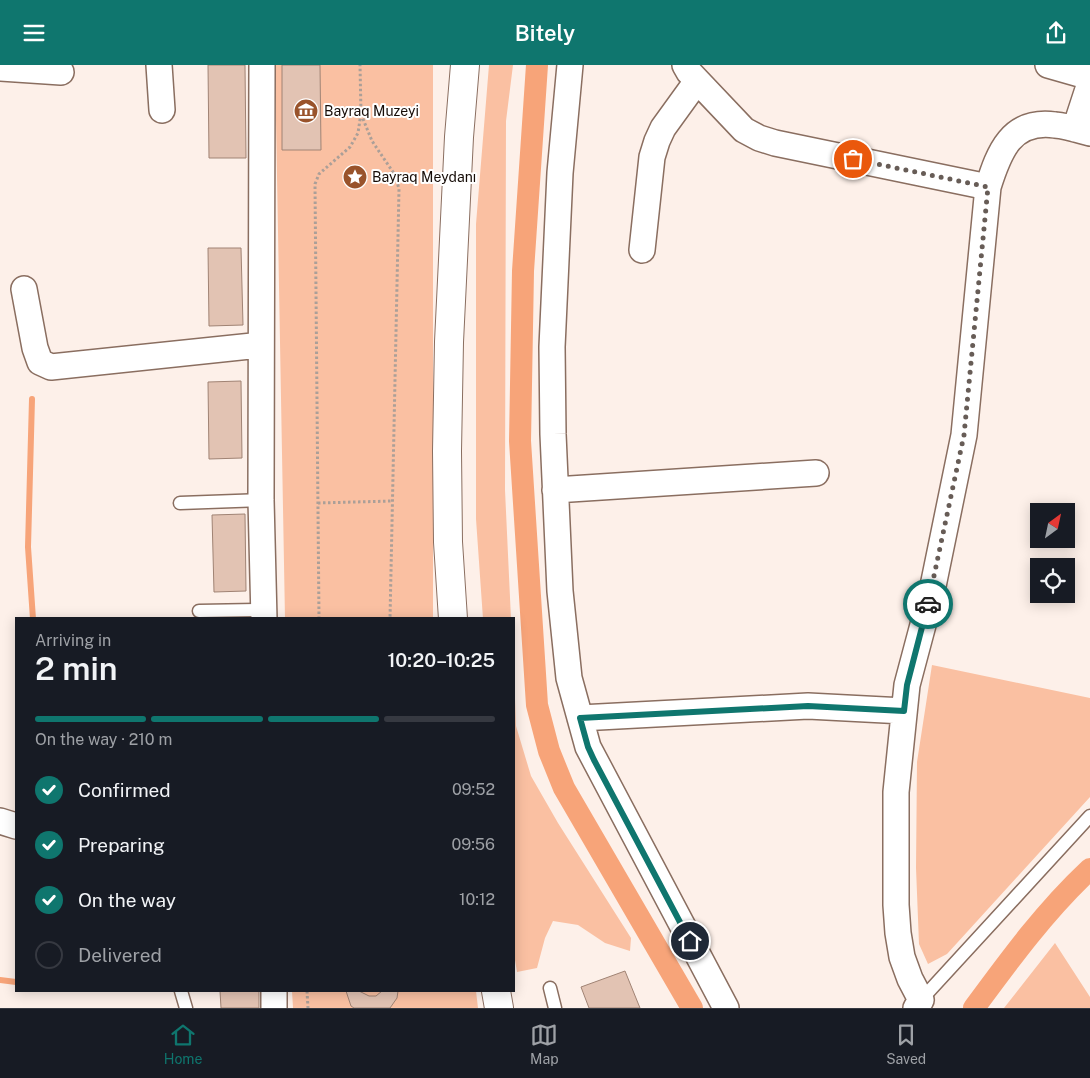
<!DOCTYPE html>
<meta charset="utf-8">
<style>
:root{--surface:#171b24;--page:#242831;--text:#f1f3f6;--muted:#9ea1a6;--line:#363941;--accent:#0f766e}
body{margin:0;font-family:"Public Sans",sans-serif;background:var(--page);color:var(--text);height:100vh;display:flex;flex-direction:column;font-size:19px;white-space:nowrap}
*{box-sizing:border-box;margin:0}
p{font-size:16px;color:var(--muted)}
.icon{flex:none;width:28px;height:28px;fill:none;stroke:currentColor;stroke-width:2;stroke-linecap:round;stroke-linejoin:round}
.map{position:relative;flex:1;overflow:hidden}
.sheet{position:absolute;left:15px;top:552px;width:500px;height:375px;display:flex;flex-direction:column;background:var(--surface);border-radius:0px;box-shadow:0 2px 12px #0003}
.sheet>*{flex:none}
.needle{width:32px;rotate:33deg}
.fabs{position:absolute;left:1030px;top:438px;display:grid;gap:10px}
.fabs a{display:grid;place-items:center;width:45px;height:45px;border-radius:0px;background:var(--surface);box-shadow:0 2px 12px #0003;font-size:25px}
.pin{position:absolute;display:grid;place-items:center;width:42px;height:42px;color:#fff;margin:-21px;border:2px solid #fff;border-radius:50%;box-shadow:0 1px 5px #0007}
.courier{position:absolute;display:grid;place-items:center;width:50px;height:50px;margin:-25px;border:4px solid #0f766e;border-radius:50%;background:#fff;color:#222;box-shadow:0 1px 6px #0007}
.headline em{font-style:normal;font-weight:600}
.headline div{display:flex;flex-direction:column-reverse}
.headline{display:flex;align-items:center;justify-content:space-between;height:85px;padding:0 20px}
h1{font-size:32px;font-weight:600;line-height:38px}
.bar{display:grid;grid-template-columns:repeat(4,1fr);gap:8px 5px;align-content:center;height:60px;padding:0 20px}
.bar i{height:6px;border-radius:4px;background:var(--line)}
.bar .current{background:var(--accent)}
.bar p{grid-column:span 4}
ol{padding:0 20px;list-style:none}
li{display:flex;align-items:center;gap:15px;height:55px}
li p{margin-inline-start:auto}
li .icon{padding:5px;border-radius:50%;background:var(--accent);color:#fff;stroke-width:4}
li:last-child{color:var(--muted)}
li i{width:28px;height:28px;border:2px solid var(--line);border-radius:50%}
header{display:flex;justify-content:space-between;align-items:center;height:65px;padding:0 20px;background:var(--accent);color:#fff;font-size:22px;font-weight:600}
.tabs{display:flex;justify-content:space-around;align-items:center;height:70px;border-top:1px solid var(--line);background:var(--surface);font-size:14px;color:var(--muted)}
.tabs a{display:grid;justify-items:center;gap:2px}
.tabs .current{color:var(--accent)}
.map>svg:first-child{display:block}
.green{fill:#fac0a2}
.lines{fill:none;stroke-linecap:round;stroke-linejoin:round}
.stream{stroke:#f7a479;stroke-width:6}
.canal{stroke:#f7a479;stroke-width:22}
.building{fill:#e2c3b3;stroke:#a08374}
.service-casing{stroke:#8a6e60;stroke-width:15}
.minor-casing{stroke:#8a6e60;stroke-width:28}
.primary-casing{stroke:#8a6e60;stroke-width:30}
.path{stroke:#ab9f98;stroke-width:3;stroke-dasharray:2.5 2.5;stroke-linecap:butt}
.service{stroke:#fff;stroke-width:12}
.minor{stroke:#fff;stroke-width:25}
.primary{stroke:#fff;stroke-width:28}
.done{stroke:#675c56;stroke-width:5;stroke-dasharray:0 9}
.route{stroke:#0f766e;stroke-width:6}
.labels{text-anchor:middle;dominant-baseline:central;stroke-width:4;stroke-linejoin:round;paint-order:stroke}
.poi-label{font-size:14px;fill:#160c07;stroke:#fff;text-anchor:start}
</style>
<header><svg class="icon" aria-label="menu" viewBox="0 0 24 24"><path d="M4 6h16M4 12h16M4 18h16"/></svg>Bitely<svg class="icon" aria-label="share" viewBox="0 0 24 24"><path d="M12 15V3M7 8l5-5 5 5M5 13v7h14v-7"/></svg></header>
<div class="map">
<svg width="1090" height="943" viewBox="0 0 1090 943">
<rect width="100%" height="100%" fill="#fdf0e9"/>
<path class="green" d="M 275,0 L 433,0 L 433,554 L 285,554 Z
M 489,0 L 513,0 L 506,56 L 505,425 L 511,554 L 483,554 L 476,454 L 476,159 Z
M 932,600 L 1090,633 L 1090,732 L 947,889 L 928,899 L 919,879 L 916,803 L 917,697 Z
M 514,606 L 516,661 L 531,711 L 558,758 L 631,873 L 630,886 L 605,878 L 578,860 L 553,856 L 545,873 L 537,903 L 517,907 L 514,889 Z
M 1055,878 L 1090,932 L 1090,943 L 1004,943 Z
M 292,926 L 476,926 L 478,943 L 293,943 Z"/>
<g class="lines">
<path class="stream" d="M 32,334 L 28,482 L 33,554
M 0,915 L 16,917"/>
<path class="canal" d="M 537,0 L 523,206 L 520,376 L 537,640 L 549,686 L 564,723 L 692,943
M 974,943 C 1010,894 1046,845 1090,804"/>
</g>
<path class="building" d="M 208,0 L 245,0 L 246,93 L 209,93 Z
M 282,0 L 320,0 L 321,85 L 282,85 Z
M 208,183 L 241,183 L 243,260 L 209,261 Z
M 241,316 L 242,393 L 209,394 L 208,317 Z
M 245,449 L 246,526 L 214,527 L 212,450 Z
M 625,906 L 640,943 L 589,943 L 581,922 Z
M 220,926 L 259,926 L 259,943 L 221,943 Z
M 346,926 L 359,926 L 369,931 L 376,931 L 382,926 L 398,926 L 397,933 L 390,943 L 354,943 L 351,941 Z"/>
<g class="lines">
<defs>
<path id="service" d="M 180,438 L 261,435
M 199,546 L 264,545
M 550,923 L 555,943
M 181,926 L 186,943
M 921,935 L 1090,751"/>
<path id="minor" d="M 159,0 L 162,45
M 262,0 L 261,435 L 264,554
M 570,0 L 560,108 L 552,282 L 553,369 L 560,526 L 569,613 L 588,682 L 726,943
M 685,0 L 689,7 L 744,65 L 759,73 L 775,78 L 988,122
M 1048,0 L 1090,12
M 0,3 L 61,7
M 1075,64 L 1090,18
M 642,185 L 652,92 L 657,76 L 663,63 L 697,16
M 24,224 L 35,283 L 40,297 L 51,302 L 261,280
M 555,425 L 816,408
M 580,653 L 808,641 L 904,646
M 0,756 L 16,761
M 274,926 L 274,943
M 916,943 L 921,935 L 910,914 L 902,892 L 898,868 L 896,840 L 896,727 L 907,620 L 932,526 L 964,370 L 988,122 C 999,87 1011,54 1055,60 C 1067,61 1079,65 1090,68"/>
<path id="primary" d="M 453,554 L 448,477 L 447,386 L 449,277 L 459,72 L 465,0
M 496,926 L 499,943"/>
</defs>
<use href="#service" class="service-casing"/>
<use href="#minor" class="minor-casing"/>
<use href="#primary" class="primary-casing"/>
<path class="path" d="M 361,49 L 372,76 L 395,110 L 399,124 L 390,554
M 318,438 L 392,436
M 319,554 L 315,119 L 319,109 L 350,82 L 358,68 L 361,48 L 360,0
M 307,926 L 308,943"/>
<use href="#service" class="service"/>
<use href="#minor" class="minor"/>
<use href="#primary" class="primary"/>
</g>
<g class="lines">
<path class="done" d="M 853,94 L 988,122 L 964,370 L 928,539"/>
<path class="route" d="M 690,876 L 594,695 L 588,682 L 580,653 L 808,641 L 904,646 L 907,620 L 928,539"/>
</g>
<defs>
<symbol id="museum-disc" viewBox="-11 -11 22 22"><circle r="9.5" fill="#99532b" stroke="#fff"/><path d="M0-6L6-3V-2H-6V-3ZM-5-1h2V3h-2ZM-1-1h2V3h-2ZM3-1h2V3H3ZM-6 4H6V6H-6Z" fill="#fff"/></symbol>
<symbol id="sight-disc" viewBox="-11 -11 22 22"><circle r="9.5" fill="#99532b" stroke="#fff"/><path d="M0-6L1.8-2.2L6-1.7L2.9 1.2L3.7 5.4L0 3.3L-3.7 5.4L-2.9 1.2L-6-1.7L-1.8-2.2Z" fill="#fff"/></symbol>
</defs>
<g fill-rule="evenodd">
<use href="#museum-disc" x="292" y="32" width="28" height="28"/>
<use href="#sight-disc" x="341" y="98" width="28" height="28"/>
</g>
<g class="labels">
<g class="poi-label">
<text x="324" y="46">Bayraq Muzeyi</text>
<text x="372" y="112">Bayraq Meydanı</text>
</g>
</g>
</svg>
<div class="fabs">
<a><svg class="needle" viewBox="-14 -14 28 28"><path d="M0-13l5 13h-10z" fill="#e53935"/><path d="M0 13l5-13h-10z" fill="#9ea1a6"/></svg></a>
<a><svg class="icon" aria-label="locate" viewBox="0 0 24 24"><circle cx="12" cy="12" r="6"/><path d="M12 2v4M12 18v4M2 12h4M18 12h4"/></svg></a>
</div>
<div class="pin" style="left:853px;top:94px;background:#ea580c"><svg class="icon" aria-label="bag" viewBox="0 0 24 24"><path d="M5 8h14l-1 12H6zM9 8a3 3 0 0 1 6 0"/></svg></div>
<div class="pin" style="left:690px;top:876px;background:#1f2937"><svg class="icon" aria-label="home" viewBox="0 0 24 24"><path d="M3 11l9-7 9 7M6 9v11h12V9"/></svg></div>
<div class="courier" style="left:928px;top:539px"><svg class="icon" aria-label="car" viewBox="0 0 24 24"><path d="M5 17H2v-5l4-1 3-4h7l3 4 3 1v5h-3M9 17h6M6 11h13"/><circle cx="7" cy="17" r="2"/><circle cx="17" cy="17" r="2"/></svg></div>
<section class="sheet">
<div class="headline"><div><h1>2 min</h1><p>Arriving in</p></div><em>10:20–10:25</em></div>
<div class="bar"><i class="current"></i><i class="current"></i><i class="current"></i><i></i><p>On the way · 210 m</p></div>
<ol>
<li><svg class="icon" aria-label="check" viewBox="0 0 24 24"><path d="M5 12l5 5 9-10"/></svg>Confirmed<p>09:52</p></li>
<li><svg class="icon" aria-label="check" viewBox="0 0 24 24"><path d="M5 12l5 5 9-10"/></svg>Preparing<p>09:56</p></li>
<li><svg class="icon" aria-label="check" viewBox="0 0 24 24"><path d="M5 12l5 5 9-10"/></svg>On the way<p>10:12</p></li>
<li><i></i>Delivered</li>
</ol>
</section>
</div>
<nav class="tabs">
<a class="current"><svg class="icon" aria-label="home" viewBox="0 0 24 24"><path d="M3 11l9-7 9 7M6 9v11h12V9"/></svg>Home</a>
<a><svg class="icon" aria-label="map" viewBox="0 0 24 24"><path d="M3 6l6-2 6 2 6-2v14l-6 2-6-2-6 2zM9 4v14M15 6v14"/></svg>Map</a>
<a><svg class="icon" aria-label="saved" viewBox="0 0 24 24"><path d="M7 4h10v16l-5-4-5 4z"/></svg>Saved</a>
</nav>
